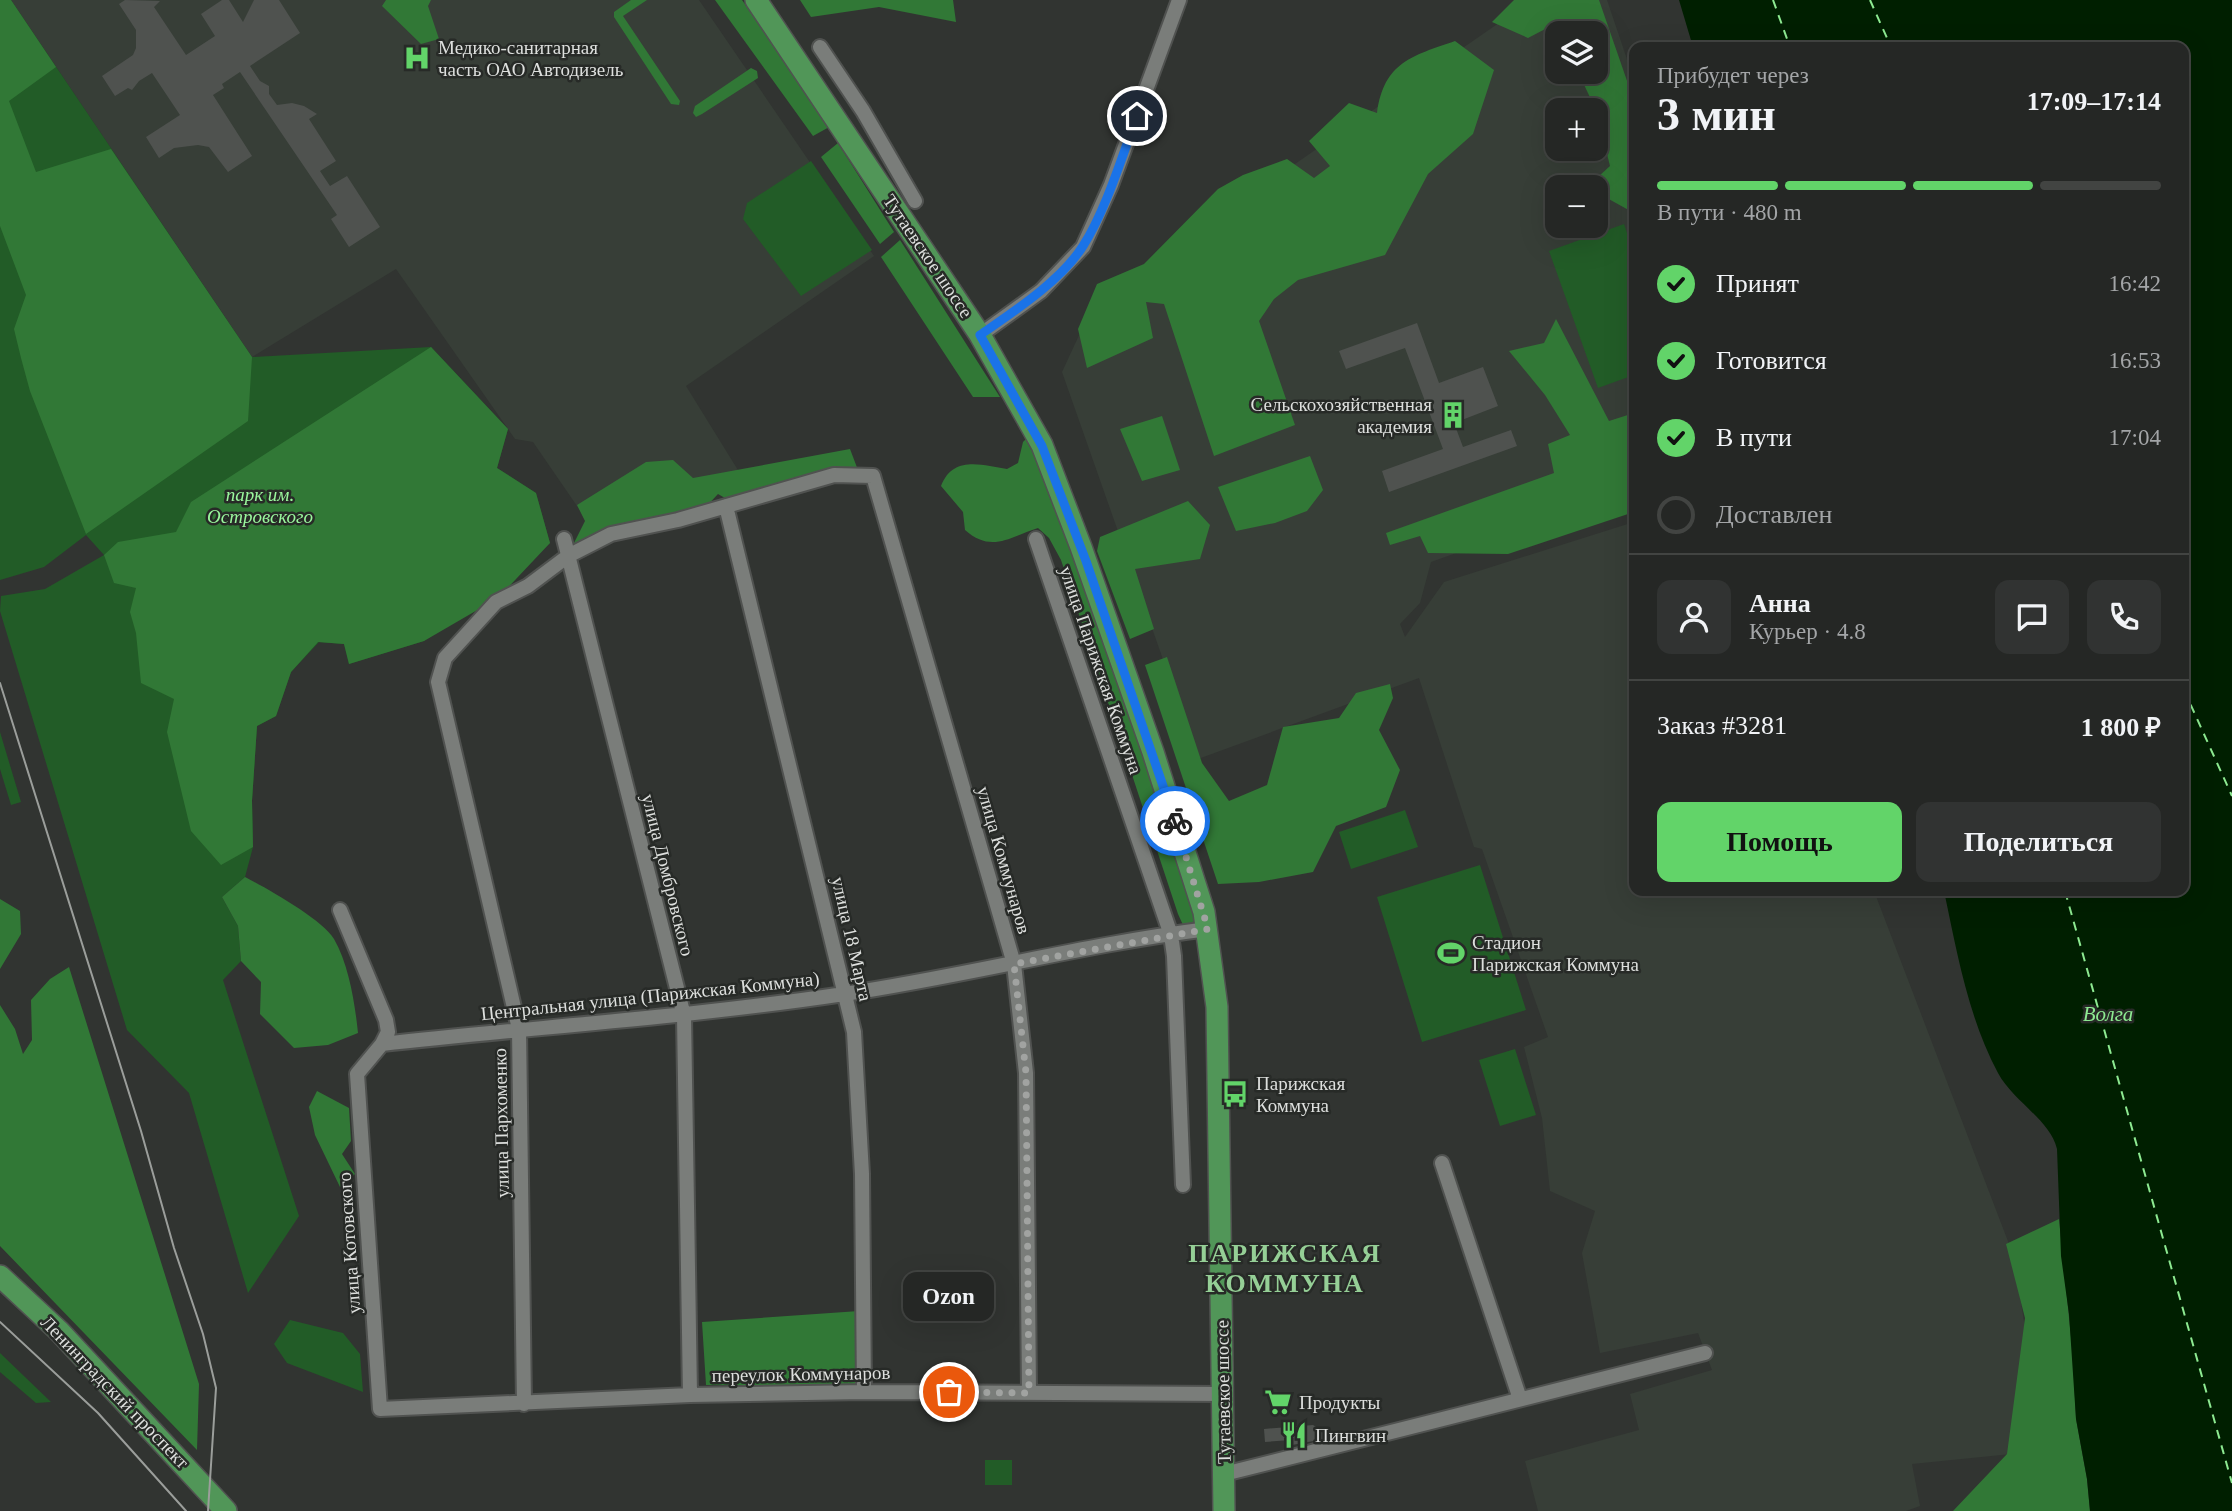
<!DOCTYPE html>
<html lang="ru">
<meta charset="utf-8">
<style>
:root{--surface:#252725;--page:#313332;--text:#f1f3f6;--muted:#a3a5a7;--line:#424442;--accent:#62d469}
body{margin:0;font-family:"Times New Roman",serif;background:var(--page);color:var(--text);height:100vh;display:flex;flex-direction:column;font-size:26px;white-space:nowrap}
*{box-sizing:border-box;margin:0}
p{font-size:23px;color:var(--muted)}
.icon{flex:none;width:38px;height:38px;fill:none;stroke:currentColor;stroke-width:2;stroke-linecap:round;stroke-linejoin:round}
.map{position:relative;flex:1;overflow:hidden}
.details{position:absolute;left:1629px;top:42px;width:560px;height:854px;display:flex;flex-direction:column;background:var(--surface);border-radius:14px;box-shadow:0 7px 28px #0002,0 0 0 2px var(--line)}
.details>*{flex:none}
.controls{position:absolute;left:1545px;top:21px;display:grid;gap:14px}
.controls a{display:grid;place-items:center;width:63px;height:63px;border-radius:14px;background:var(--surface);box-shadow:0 7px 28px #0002,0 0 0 2px var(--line);font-size:35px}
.pin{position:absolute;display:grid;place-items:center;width:60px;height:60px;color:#fff;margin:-30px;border:4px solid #fff;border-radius:50%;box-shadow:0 2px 7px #0007}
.courier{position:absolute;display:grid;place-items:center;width:70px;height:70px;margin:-35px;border:5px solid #1a73e8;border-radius:50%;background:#fff;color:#222;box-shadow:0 2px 9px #0007}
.bubble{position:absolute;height:49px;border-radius:14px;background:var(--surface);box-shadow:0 7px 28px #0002,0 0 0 2px var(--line);font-size:23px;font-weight:700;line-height:49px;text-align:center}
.overview em{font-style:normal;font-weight:700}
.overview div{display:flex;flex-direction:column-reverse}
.overview{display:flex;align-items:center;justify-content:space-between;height:119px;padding:0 28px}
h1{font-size:46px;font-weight:700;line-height:52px}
.bar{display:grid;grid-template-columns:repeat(4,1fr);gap:10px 7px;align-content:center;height:84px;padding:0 28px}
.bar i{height:9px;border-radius:5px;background:var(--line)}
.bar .active{background:var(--accent)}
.bar p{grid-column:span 4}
.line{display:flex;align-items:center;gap:18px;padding:0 28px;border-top:2px solid var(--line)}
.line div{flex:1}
.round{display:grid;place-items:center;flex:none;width:74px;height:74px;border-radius:14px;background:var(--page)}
ol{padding:0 28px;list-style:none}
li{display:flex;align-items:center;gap:21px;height:77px}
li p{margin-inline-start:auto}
li .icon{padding:7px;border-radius:50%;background:var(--accent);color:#111;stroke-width:4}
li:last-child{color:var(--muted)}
li i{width:38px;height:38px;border:4px solid var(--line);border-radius:50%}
.action{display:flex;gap:14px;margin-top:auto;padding:14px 28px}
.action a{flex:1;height:80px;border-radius:14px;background:var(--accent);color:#111;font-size:28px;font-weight:700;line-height:80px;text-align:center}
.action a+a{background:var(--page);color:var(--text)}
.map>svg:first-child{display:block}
.built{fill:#373e37;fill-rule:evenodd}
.green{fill:#225c27}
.forest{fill:#317836}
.water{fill:#001f00}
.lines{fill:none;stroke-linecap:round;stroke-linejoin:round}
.ferry{stroke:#8dea91;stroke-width:2;stroke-dasharray:9 7;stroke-linecap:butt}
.building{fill:#4f524f}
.minor-casing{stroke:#505250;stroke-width:18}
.primary-casing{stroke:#505250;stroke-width:24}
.minor{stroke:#7a7d7a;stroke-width:14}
.primary{stroke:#519658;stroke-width:21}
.tram{stroke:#9b9e9b;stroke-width:2}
.done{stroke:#a1a3a1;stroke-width:7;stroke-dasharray:0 12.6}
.route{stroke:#1a73e8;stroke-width:9}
.labels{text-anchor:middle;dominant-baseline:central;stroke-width:5;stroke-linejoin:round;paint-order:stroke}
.poi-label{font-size:19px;fill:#dddfdd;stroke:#272a27;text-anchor:start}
.street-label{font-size:19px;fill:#dddfdd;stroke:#272a27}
.park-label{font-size:19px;font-style:italic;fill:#9af79d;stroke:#272a27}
.water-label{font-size:21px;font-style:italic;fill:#8dea91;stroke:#272a27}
.district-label{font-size:26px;font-weight:bold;letter-spacing:2px;fill:#95cf96;stroke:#272a27}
</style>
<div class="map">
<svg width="2232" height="1511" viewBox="0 0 2232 1511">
<rect width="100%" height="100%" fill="#313431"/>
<path class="built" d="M 11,0 L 699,0 L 874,256 L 686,386 L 741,475 L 588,522 L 533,442 L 515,439 L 396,269 L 252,357 Z
M 1532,0 L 1607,0 L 1634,80 L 1634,490 L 1431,562 L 1420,603 L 1400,624 L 1405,637 L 1444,582 L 1634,522 L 1634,891 L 1874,891 L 2014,1257 L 2027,1341 L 2031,1452 L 1912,1464 L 1920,1506 L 1906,1511 L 1538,1511 L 1525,1461 L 1639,1430 L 1630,1394 L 1712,1370 L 1698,1333 L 1600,1353 L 1582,1253 L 1595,1211 L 1550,1191 L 1542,1118 L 1524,1047 L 1548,1037 L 1482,849 L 1474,847 L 1419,678 L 1198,759 L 1062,372 L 1094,303 ZM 1558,33 L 1596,33 L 1596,72 L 1558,72 ZM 1558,110 L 1596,110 L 1596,149 L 1558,149 ZM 1558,187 L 1596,187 L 1596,226 L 1558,226 Z"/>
<path class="green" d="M 0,0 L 11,0 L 252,357 L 431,347 L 508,429 L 497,468 L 536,493 L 550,543 L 424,641 L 349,664 L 344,644 L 319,642 L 291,672 L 276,716 L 257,726 L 252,801 L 253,847 L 245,877 L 222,897 L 238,926 L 241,961 L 223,980 L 299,1216 L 248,1293 L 189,1093 L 127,1030 L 0,611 L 1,596 L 45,589 L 104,555 L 86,535 L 44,567 L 0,580 Z
M 811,161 L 872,250 L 801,296 L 743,219 L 747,203 Z
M 1624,224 L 1634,254 L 1634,375 L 1598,388 L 1549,251 Z
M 0,732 L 21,802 L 11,805 L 0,769 Z
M 1405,810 L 1418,847 L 1351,869 L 1339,832 Z
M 1480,865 L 1526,1010 L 1422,1042 L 1377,897 Z
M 1515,1049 L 1536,1115 L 1500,1126 L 1479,1060 Z
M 290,1320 L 343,1333 L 360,1354 L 363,1392 L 287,1363 L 274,1344 Z
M 0,1353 L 51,1402 L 36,1403 L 0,1372 Z
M 985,1460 L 1012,1460 L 1012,1485 L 985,1485 Z"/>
<path class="forest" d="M 0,0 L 11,0 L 56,67 L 9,101 L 36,172 L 111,149 L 252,357 L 248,421 L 86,534 L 30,391 L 21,358 L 14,329 L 26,295 L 0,226 Z
M 386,0 L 431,0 L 428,6 L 439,39 L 421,44 L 382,6 Z
M 631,0 L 647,0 L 623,16 L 680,101 L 679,105 L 671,104 L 614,17 L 614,12 Z
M 715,0 L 742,0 L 831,126 L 813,136 Z
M 800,0 L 953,0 L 956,22 L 879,7 L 811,17 Z
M 1514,0 L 1599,0 L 1634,101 L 1634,213 L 1596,192 L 1596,187 L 1587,187 L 1610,166 L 1596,110 L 1578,72 L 1596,72 L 1596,33 L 1558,33 L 1551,26 L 1528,38 L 1492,22 Z
M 1455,41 L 1494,70 L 1473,134 L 1428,174 L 1385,255 L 1298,280 L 1274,299 L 1259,321 L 1295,425 L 1214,456 L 1164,304 L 1146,302 L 1153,338 L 1087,368 L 1078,329 L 1097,284 L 1144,264 L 1218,189 L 1243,175 L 1287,159 L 1314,178 L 1330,166 L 1309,141 L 1349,103 L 1377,113 C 1384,62 1412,56 1455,41 Z
M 751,68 L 757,71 L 758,78 L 702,114 L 696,117 L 693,113 L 695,106 Z
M 838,143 L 894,232 L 880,244 L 821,157 Z
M 900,240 L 1000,397 L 973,397 L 881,257 Z
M 1556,319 L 1609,421 L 1634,413 L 1634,512 L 1508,554 L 1428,553 L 1420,536 L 1390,545 L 1386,533 L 1554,473 L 1548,444 L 1570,435 L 1545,395 L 1509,351 L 1544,343 Z
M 431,347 L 508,429 L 497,468 L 536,493 L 550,543 L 498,598 L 424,641 L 349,664 L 344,644 L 318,642 L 291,672 L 276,716 L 257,726 L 252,801 L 253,847 L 221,865 L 191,831 L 167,732 L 174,699 L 141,683 L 136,633 L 130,612 L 136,588 L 114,583 L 104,555 L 118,542 L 176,532 L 191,502 Z
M 1162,416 L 1180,470 L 1142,481 L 1120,429 Z
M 1027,438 L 1037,450 L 1069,532 L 1195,915 L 1194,924 L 1183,925 L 1178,914 L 1061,560 L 1049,538 L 1038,528 C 1011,536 992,554 965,530 L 963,512 L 941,486 C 953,455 982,465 1007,469 L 1018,463 L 1023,442 Z
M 850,449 L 861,478 L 737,505 L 718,494 L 702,511 L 611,534 L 599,549 L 584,551 L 573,545 L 585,521 L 577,505 L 646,462 L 673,460 L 693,478 Z
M 1310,456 L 1323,490 L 1307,511 L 1275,523 L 1236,531 L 1218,487 Z
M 1188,501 L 1210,525 L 1200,559 L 1135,569 L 1154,629 L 1130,639 L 1097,551 L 1100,537 Z
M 1167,657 L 1202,763 L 1229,801 L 1267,785 L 1283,727 L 1339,718 L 1356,693 L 1390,684 L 1393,698 L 1379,730 L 1400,770 L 1386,807 L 1336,826 L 1313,872 L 1259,882 L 1218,884 L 1145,665 Z
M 245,877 C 266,888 322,919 334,939 C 349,965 355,1004 358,1033 L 328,1045 L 294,1048 L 260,1014 L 261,982 L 241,961 L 238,926 L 222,897 Z
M 0,899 L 20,911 L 21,934 L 0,969 Z
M 69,967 L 199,1384 L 197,1450 L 0,1246 L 0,1005 L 15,1029 L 23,1054 L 32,1040 L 31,1000 L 50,979 Z
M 317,1091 L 349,1108 L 351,1141 L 342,1154 L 355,1174 L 340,1187 L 315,1135 L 309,1107 Z
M 2059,1219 L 2073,1357 L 2076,1419 L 2087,1479 L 2090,1511 L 1953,1511 L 2007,1454 L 2025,1318 L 2006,1244 Z
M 859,1311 L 861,1387 L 706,1385 L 702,1322 Z"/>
<path class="water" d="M 1679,0 L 2232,0 L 2232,1511 L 2090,1511 L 2087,1479 L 2076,1419 L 2069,1314 L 2061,1256 L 2057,1149 C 2050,1120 2013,1101 1998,1073 C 1968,1017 1957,952 1944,891 L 2184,891 L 2184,47 L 1693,47 Z"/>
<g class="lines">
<path class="ferry" d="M 1773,0 L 1790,47
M 1870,0 L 1891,47
M 2184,690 L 2232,796
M 2065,891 L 2232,1483"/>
</g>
<path class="building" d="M 125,0 L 160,1 L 154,7 L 186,55 L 215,36 L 201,14 L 222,0 L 229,0 L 243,22 L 254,0 L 279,0 L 300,33 L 250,66 L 260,81 L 269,86 L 269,94 L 277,105 L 292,103 L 304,106 L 317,114 L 309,119 L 336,161 L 320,171 L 330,186 L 347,176 L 380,227 L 349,247 L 331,219 L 337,215 L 240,72 L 222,84 L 224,88 L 213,95 L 252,156 L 228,172 L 209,147 L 198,145 L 174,148 L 159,158 L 146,137 L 180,115 L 152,73 L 139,81 L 132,90 L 128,88 L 115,96 L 102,76 L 133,55 L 136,48 L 136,30 L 119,4 Z
M 1417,323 L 1439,383 L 1483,367 L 1498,406 L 1454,423 L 1463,447 L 1511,430 L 1517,446 L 1389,492 L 1382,471 L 1443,449 L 1405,348 L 1346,369 L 1339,351 Z
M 1313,1425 L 1323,1431 L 1324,1439 L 1292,1445 L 1291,1440 L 1265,1442 L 1264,1429 Z"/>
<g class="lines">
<defs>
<path id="minor" d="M 820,47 L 863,111 L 915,201
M 980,335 L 1041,291 L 1083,247 L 1111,185 L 1179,0
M 726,506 L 854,1032 L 862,1174 L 864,1392
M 564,539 L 684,1016 L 690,1395
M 1036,539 L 1171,935 L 1174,956 L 1183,1185
M 340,910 L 386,1020 L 388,1032 L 382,1044
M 1208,929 C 1086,944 966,976 844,994 C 691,1017 536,1027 382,1044 L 357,1074 L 380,1409 L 690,1395 L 864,1392 L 1224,1394
M 1442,1163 L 1520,1399
M 524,1404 L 519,1029 L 438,682 L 445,658 L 496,602 L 528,586 L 568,556 L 611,534 L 678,520 L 834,475 L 873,476 L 1014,964 L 1026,1073 L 1029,1393
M 1224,1474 L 1705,1353"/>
<path id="primary" d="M 756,0 L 980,335 L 1042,445 L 1081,547 L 1153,752 L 1204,912 L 1217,1007 L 1224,1511
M 0,1276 L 59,1331 L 226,1511"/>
</defs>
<use href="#minor" class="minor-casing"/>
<use href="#primary" class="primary-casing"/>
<use href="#minor" class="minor"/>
<use href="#primary" class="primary"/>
<path class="tram" d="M 0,683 L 141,1131 L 174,1248 L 203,1334 L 216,1388 L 208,1511
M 0,1322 L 98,1413 L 186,1511"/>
</g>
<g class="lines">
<path class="done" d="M 949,1392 L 1029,1393 L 1026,1073 L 1014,964 L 1208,929 L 1175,821"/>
<path class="route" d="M 1137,116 C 1122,156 1106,210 1083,246 C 1061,281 1013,312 980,335 L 1042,446 L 1086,561 L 1175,821"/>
</g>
<defs>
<symbol id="hospital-bare" viewBox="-9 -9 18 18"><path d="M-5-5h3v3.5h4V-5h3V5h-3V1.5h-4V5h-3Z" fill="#62d469" stroke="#272a27" stroke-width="2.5" paint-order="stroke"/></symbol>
<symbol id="building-bare" viewBox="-9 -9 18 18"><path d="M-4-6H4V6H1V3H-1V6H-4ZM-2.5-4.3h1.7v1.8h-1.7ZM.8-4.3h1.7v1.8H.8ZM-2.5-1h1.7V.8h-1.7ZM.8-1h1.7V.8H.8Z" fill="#62d469" stroke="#272a27" stroke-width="2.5" paint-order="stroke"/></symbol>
<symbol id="stadium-bare" viewBox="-9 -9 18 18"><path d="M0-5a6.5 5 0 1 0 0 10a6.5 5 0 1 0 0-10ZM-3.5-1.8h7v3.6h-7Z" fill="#62d469" stroke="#272a27" stroke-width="2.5" paint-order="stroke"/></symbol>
<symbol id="bus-bare" viewBox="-9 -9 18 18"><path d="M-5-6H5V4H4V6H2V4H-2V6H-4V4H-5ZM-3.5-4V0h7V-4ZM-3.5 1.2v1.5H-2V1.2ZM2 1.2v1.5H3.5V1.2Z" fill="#62d469" stroke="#272a27" stroke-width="2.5" paint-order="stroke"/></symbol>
<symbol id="supermarket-bare" viewBox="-9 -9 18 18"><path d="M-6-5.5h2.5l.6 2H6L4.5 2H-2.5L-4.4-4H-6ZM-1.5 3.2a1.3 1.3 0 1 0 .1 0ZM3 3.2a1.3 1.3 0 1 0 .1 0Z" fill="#62d469" stroke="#272a27" stroke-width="2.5" paint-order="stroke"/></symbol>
<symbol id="restaurant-bare" viewBox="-9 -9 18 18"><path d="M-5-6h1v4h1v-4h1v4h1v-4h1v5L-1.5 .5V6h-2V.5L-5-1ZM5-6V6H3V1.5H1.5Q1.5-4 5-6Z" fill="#62d469" stroke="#272a27" stroke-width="2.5" paint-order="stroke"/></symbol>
</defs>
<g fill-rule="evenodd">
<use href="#hospital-bare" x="398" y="39" width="38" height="38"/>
<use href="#building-bare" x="1434" y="396" width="38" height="38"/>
<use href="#stadium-bare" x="1432" y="934" width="38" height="38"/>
<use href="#bus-bare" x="1216" y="1075" width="38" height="38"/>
<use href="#supermarket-bare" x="1259" y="1383" width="38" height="38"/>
<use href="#restaurant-bare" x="1275" y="1416" width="38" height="38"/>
</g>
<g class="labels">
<g class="poi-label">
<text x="438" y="47">Медико-санитарная<tspan x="438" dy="22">часть ОАО Автодизель</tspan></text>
<text x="1432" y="404" text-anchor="end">Сельскохозяйственная<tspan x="1432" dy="22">академия</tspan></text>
<text x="1472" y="942">Стадион<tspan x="1472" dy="22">Парижская Коммуна</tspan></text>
<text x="1256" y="1083">Парижская<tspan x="1256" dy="22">Коммуна</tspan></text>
<text x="1299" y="1402">Продукты</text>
<text x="1315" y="1435">Пингвин</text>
</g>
<g class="street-label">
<text transform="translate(928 256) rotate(56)">Тутаевское шоссе</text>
<text transform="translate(1101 670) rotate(71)">улица Парижская Коммуна</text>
<text transform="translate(1004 860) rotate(74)">улица Коммунаров</text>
<text transform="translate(668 875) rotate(76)">улица Домбровского</text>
<text transform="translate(852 939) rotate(77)">улица 18 Марта</text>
<text transform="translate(650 996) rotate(-6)">Центральная улица (Парижская Коммуна)</text>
<text transform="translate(501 1123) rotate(-91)">улица Пархоменко</text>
<text transform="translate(349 1243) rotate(-94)">улица Котовского</text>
<text transform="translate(801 1374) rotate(-1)">переулок Коммунаров</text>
<text transform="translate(115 1392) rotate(46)">Ленинградский проспект</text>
<text transform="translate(1223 1392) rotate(-91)">Тутаевское шоссе</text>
</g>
<g class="park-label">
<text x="260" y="494">парк им.<tspan x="260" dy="22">Островского</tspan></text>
</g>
<g class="water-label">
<text x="2108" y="1014">Волга</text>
</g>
<g class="district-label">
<text x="1285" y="1253">ПАРИЖСКАЯ<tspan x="1285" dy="30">КОММУНА</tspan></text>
</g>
</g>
</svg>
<div class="controls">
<a><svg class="icon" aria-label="layers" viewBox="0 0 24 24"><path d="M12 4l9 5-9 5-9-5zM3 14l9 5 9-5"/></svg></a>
<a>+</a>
<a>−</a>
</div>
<div class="pin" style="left:949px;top:1392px;background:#ea580c"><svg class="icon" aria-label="bag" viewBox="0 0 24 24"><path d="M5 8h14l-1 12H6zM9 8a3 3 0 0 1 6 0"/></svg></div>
<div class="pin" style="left:1137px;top:116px;background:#1f2937"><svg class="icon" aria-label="home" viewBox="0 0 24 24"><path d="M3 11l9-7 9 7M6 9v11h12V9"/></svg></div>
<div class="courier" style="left:1175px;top:821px"><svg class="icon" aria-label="bike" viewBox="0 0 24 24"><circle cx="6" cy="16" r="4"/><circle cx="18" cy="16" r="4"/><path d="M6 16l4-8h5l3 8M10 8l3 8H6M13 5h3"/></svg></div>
<div class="bubble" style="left:903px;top:1272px;width:91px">Ozon</div>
<section class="details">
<div class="overview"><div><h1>3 мин</h1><p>Прибудет через</p></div><em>17:09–17:14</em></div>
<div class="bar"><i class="active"></i><i class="active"></i><i class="active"></i><i></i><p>В пути · 480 m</p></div>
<ol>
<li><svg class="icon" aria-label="check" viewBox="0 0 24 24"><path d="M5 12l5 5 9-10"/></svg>Принят<p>16:42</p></li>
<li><svg class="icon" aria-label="check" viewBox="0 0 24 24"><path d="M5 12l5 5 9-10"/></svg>Готовится<p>16:53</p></li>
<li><svg class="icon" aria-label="check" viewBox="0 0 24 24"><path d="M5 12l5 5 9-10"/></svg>В пути<p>17:04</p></li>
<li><i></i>Доставлен</li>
</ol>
<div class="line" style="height:126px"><a class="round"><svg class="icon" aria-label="person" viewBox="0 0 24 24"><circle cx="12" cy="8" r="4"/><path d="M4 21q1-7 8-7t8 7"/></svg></a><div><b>Анна</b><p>Курьер · 4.8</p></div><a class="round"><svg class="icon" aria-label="chat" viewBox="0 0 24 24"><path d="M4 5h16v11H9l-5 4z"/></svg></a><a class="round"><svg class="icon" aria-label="phone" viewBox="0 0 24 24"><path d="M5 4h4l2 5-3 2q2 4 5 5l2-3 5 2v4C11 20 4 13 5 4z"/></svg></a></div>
<div class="line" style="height:91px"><div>Заказ #3281</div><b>1 800 ₽</b></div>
<div class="action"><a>Помощь</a><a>Поделиться</a></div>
</section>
</div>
